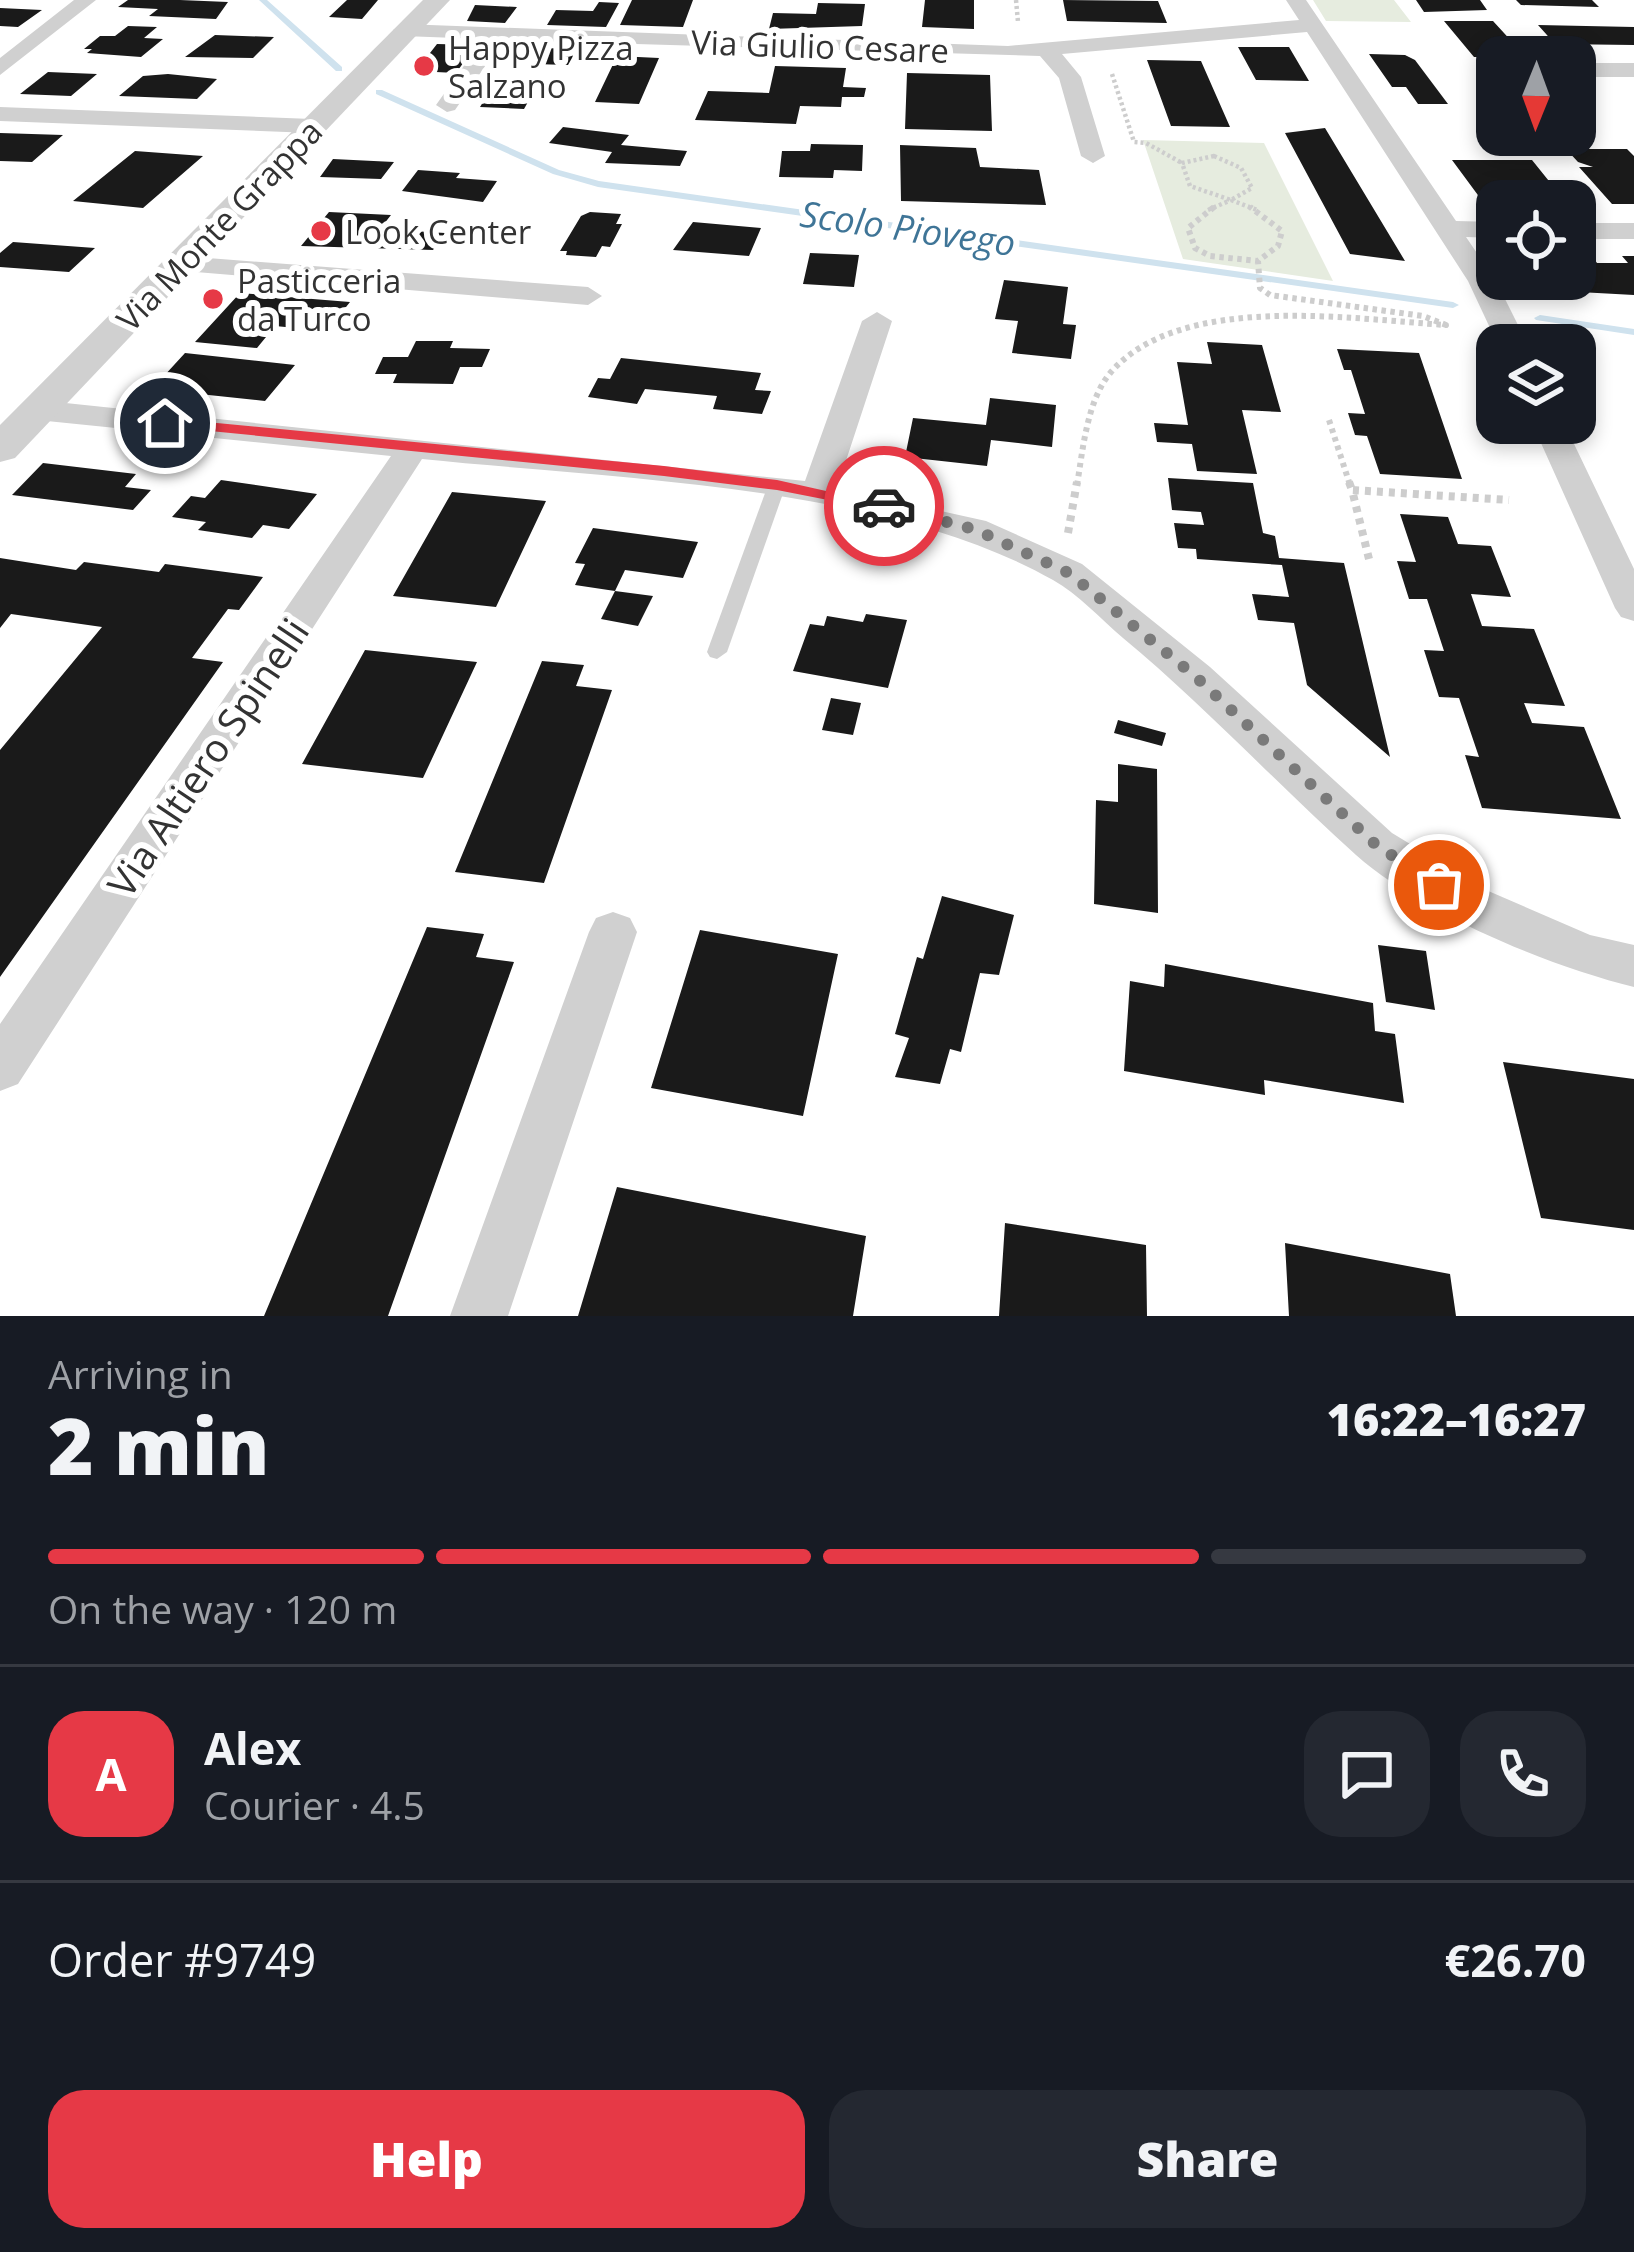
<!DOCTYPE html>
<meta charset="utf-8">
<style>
:root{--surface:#171b24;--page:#242831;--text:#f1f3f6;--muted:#9ea1a6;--line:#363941;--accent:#e63946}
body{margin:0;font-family:"Open Sans",sans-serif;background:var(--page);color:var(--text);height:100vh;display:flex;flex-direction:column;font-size:45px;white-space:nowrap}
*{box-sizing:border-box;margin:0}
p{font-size:39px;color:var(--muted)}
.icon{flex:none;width:66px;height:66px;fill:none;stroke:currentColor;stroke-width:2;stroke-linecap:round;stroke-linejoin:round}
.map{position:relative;height:1316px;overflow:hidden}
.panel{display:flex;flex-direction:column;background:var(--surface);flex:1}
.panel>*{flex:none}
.needle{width:78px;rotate:181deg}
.tools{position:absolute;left:1476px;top:36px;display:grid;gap:24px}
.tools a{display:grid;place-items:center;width:120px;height:120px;border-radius:24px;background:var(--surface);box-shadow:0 6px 18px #0003;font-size:60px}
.pin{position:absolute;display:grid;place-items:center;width:102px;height:102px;color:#fff;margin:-51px;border:6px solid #fff;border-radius:50%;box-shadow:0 3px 12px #0007}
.courier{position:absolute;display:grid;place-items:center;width:120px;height:120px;margin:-60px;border:9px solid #e63946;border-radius:50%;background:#fff;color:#222;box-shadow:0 3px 15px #0007}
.head em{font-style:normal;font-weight:800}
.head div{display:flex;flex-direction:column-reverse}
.head{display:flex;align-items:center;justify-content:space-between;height:204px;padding:0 48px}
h1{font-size:78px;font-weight:800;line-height:90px}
.bar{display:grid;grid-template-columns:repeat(4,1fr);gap:18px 12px;align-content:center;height:144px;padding:0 48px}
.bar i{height:15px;border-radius:9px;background:var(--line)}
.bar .selected{background:var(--accent)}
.bar p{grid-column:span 4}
.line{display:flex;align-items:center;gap:30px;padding:0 48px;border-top:3px solid var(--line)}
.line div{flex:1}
.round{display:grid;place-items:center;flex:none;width:126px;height:126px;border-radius:36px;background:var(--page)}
.primary-button{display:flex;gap:24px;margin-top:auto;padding:24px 48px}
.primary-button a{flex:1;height:138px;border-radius:36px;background:var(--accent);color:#fff;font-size:48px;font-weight:800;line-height:138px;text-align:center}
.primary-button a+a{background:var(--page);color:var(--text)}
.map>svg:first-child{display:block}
.green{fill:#e6ecdf}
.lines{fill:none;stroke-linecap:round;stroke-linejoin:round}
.stream{fill:#cfe2ee;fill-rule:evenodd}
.building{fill:#1a1a1a}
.path-far2{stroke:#cdcdcd;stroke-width:4.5;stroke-dasharray:3 3;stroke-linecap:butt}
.path-far1{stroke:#cdcdcd;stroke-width:6;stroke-dasharray:4.5 4.5;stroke-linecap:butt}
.path{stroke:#cdcdcd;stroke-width:8;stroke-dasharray:6 6;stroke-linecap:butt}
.service{fill:#d0d0d0;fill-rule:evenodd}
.minor{fill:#d0d0d0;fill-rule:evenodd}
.tertiary{fill:#d0d0d0;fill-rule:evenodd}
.route{fill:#e63946}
.done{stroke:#7a7a7a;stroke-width:12;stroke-dasharray:0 21.6}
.poi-dot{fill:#e63946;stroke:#fff;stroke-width:4.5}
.labels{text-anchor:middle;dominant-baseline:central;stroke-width:12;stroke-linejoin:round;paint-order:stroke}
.far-street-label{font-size:33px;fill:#333;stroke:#fff}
.far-poi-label{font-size:33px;fill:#333;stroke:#fff;text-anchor:start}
.far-water-label{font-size:36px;font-style:italic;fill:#3f7597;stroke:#fff}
.street-label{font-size:39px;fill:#333;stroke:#fff}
</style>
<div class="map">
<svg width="1634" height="1316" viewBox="0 0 1634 1316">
<rect width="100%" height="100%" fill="#fff"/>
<path class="green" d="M 1313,0 L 1394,0 L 1411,22 L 1326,21 Z
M 1143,140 L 1264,143 L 1333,281 L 1183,259 Z"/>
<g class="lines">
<path class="stream" d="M 259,0 L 267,0 L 342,67 L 342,71 L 336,71 Z
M 376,90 L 382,90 L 559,170 L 599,181 L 1453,302 L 1459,305 L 1453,308 L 598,187 L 553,174 L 376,94 Z
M 1540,315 L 1634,329 L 1634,335 L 1536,320 L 1534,318 Z"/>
</g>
<path class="building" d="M 128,0 L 180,0 L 228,2 L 216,19 L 149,16 L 158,9 L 118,7 Z
M 347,0 L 378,0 L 362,19 L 329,17 Z
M 632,0 L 693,0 L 683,27 L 620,25 Z
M 925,0 L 974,0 L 974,29 L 922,27 Z
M 1063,0 L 1158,1 L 1167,23 L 1067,21 Z
M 1416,0 L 1480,0 L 1487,10 L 1424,12 Z
M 1516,0 L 1592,0 L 1599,7 L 1521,5 Z
M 599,2 L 619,3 L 606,27 L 547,25 L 556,10 L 593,11 Z
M 818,3 L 865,4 L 862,26 L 769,29 L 773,13 L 816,14 Z
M 475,5 L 517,7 L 505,23 L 467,21 Z
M 0,8 L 42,10 L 18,27 L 0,26 Z
M 1444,21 L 1493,21 L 1526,57 L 1474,57 Z
M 1538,25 L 1634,27 L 1634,45 L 1555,44 Z
M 128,26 L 157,27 L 144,38 L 163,39 L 141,57 L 87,53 L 92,49 L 84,49 L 100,36 L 115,36 Z
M 215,35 L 274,37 L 253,58 L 185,57 Z
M 437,44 L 476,45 L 456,73 L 416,71 Z
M 508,47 L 577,49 L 568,65 L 498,63 Z
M 1238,47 L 1289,47 L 1309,81 L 1256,80 Z
M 1369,54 L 1405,55 L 1415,60 L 1448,104 L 1418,104 L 1406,87 L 1392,87 Z
M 617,56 L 659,58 L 639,104 L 595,102 Z
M 1147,60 L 1201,61 L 1230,127 L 1171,126 Z
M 775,66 L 846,68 L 843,87 L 866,88 L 864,97 L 842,97 L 841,107 L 800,106 L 796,124 L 695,120 L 708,91 L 769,93 Z
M 48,72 L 97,74 L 71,96 L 20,94 Z
M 907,73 L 990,75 L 992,131 L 905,129 Z
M 168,74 L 217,79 L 197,99 L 119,96 L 143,76 Z
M 499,76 L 542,77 L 524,109 L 480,107 Z
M 563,127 L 629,135 L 621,145 L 687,151 L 680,166 L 605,163 L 612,152 L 549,143 Z
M 1325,128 L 1405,261 L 1350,254 L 1285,133 Z
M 0,133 L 63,135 L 32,162 L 0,161 Z
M 811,144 L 863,145 L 862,171 L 834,170 L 833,178 L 779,177 L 782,151 L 810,151 Z
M 900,145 L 976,148 L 980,167 L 1039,170 L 1046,205 L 901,201 Z
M 1566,149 L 1627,149 L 1634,156 L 1634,204 L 1612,204 L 1579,167 L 1593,167 L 1578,162 Z
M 135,151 L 203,156 L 143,208 L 73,201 Z
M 333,159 L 394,162 L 381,179 L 320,177 Z
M 1452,160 L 1532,160 L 1565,201 L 1497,201 L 1497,206 L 1486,206 Z
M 418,170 L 460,173 L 456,178 L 497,181 L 483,202 L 402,191 Z
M 329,212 L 391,215 L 380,229 L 445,233 L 433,250 L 301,246 Z
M 590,212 L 621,214 L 616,224 L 622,224 L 610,247 L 602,246 L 596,257 L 566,255 L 567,251 L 560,251 L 581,216 Z
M 693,222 L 761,228 L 749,256 L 673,250 Z
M 13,242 L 95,248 L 69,272 L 0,267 L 0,253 Z
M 810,253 L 859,255 L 854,287 L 803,284 Z
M 1575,256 L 1592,256 L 1597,263 L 1628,263 L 1622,256 L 1634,256 L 1634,295 L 1579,292 L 1569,279 L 1575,279 Z
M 1004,280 L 1068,287 L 1063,324 L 1076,325 L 1071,359 L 1012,353 L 1018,321 L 995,319 Z
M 240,293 L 350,302 L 327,331 L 275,326 L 257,348 L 195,342 Z
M 416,341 L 453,341 L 450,348 L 490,349 L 482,367 L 460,367 L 453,384 L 393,383 L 397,374 L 375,374 L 383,357 L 408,357 Z
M 1207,342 L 1262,345 L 1281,412 L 1242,410 L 1257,474 L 1197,471 L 1192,444 L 1157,442 L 1154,423 L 1188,425 L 1177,362 L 1212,364 Z
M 1337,349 L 1419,353 L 1462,479 L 1380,474 L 1367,436 L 1355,435 L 1348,413 L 1365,414 L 1351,370 L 1344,370 Z
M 185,353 L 295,365 L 265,401 L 152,389 Z
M 621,358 L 761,373 L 755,390 L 771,391 L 762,414 L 713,409 L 717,396 L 645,389 L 637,404 L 588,397 L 598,378 L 610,379 Z
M 990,398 L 1056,405 L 1052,447 L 991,440 L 987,466 L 905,457 L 913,418 L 986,425 Z
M 43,463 L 136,474 L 125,487 L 151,490 L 133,510 L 12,495 Z
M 1168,478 L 1253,483 L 1263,533 L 1275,536 L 1279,558 L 1344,563 L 1390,757 L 1307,685 L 1294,623 L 1258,620 L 1252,594 L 1289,597 L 1282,565 L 1197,559 L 1196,549 L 1178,548 L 1174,523 L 1204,525 L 1201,512 L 1172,510 Z
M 221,480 L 317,494 L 289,529 L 263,525 L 252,538 L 198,530 L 206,522 L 172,517 L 191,496 L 205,498 Z
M 452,492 L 546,501 L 496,607 L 393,596 Z
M 1400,514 L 1448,517 L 1458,544 L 1491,546 L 1511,597 L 1471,594 L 1482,626 L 1534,629 L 1565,706 L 1524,703 L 1532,723 L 1584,727 L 1621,819 L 1482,808 L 1465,755 L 1479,757 L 1459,698 L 1439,697 L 1424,650 L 1444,651 L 1427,599 L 1409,599 L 1397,561 L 1416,562 Z
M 593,528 L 698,542 L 683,578 L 625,570 L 615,591 L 653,596 L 638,626 L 601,619 L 615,591 L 575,585 L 585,564 L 575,563 Z
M 0,558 L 76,570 L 84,562 L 159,572 L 165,564 L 263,577 L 239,610 L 228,609 L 192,658 L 223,662 L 0,977 L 0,750 L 102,627 L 11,614 L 0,628 Z
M 866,614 L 907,620 L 888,688 L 793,671 L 810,624 L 824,626 L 827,616 L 863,622 Z
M 365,650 L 477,662 L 423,778 L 302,764 Z
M 542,661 L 584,665 L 576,686 L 612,690 L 544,883 L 455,872 Z
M 831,698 L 861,703 L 853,735 L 822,730 Z
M 1118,720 L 1166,733 L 1162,746 L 1114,733 Z
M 1118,764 L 1157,769 L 1158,913 L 1094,904 L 1096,800 L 1118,802 Z
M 942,896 L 1014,915 L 999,975 L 980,973 L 961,1052 L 950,1049 L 940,1084 L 895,1077 L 909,1038 L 895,1034 L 917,957 L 923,959 Z
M 427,927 L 484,934 L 476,957 L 514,962 L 388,1316 L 264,1316 Z
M 700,930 L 838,954 L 803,1116 L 651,1088 Z
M 1378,945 L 1426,951 L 1435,1010 L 1386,1002 Z
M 1165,964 L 1373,1003 L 1375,1031 L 1395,1034 L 1404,1103 L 1264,1080 L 1265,1095 L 1124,1071 L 1130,981 L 1164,987 Z
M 1503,1062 L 1634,1079 L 1634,1230 L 1541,1218 Z
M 617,1187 L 866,1236 L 853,1316 L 578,1316 Z
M 1005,1223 L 1146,1245 L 1147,1316 L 999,1316 Z
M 1285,1243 L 1450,1274 L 1456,1316 L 1289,1316 Z"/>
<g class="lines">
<path class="path-far2" d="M 1016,0 L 1018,22
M 1112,74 L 1134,142 L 1146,143 L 1182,163
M 1214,156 L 1241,168 L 1252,188 L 1231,200 L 1190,186 L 1182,163 Z
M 1231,200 L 1257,210
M 1208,210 L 1231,200"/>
<path class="path-far1" d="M 1214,207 L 1188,228 L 1195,248 L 1210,256 L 1258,261 L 1278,246 L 1282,231 L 1250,207
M 1329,420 L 1350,485
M 1077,485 C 1083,449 1087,400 1111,372 C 1181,292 1351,319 1446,325 L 1423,316 L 1270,295 L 1260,288 L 1258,261"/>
<path class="path" d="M 1349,482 L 1352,490
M 1068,533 L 1077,482
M 1369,559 L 1352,490 L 1509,500"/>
<path class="service" d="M 777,479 L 786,485 L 727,652 L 717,659 L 710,657 L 707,652 L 768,485 Z"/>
<path class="minor" d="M 74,0 L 96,0 L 0,75 L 0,58 Z
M 1286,0 L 1306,0 L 1456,221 L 1497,222 L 1497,238 L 1466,237 L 1496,281 L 1528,345 L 1498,345 L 1468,281 L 1307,32 L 1062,54 L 1081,77 L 1105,156 L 1093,163 L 1081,156 L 1059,78 L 1040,56 L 503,40 L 455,110 L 447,112 L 436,105 L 483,39 L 403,36 L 393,30 L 403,24 L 1008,46 L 1299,20 Z
M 1575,63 L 1634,63 L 1634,77 L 1575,77 Z
M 0,107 L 312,119 L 324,126 L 312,133 L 0,121 Z
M 1575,223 L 1634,223 L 1634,239 L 1575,239 Z
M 182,256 L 588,287 L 602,296 L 588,305 L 172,270 L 168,264 Z
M 877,312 L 892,321 L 837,488 L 986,521 L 1082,564 L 1210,667 L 1392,833 L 1486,890 L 1590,935 L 1634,945 L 1634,987 C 1548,966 1423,914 1356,855 C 1277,784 1205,706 1123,638 C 1101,619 1078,594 1053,580 C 883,484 615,479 422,459 L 18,1084 L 0,1091 L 0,1024 L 391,456 L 37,420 L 26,417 L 21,410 L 26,403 L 37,400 L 805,481 L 862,321 Z
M 1532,423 L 1564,423 L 1634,569 L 1634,621 L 1621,617 L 1615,608 Z
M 613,912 L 630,918 L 637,932 L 508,1316 L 450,1316 L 589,932 L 596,918 Z"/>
<path class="tertiary" d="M 423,0 L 450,0 L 15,458 L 0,462 L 0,425 Z"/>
</g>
<path class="route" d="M 165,418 L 664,466 L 777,480 L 893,506 L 884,511 L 777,490 L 664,476 L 159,426 L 159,419 Z"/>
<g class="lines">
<path class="done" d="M 884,506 L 974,529 L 1069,573 L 1196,677 L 1376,845 L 1439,885"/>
</g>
<g class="poi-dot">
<circle cx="424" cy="66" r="12"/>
<circle cx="321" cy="231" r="12"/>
<circle cx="213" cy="299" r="12"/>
</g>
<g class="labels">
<g class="far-street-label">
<text transform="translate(820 46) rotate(2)">Via Giulio Cesare</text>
<text transform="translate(219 225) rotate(-46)">Via Monte Grappa</text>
</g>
<g class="far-poi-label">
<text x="448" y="47">Happy Pizza<tspan x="448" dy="38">Salzano</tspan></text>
<text x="345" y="231">Look Center</text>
<text x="237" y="280">Pasticceria<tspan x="237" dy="38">da Turco</tspan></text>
</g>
<g class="far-water-label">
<text transform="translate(908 228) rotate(8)">Scolo Piovego</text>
</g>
<g class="street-label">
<text transform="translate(207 757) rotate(-56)">Via Altiero Spinelli</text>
</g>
</g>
</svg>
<div class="tools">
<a><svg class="needle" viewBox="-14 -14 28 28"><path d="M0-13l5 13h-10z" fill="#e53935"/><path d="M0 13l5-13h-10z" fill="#9ea1a6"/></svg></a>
<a><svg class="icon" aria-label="locate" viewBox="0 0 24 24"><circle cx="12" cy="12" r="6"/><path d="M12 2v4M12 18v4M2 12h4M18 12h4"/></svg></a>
<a><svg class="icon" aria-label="layers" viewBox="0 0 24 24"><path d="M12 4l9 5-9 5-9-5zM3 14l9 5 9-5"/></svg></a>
</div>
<div class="pin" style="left:1439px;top:885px;background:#ea580c"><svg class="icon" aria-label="bag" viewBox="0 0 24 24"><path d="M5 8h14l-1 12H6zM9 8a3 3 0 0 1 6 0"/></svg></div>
<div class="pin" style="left:165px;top:423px;background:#1f2937"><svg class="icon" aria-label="home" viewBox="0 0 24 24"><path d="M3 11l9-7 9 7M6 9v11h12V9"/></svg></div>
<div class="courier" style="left:884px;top:506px"><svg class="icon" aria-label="car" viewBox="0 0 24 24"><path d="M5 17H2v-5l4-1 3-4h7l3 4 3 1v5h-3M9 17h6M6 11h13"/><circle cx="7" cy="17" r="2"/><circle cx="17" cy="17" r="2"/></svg></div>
</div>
<section class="panel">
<div class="head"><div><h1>2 min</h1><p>Arriving in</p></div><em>16:22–16:27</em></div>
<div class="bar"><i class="selected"></i><i class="selected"></i><i class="selected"></i><i></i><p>On the way · 120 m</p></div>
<div class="line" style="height:216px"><b class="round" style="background:var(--accent);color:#fff">A</b><div><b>Alex</b><p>Courier · 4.5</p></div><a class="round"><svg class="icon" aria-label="chat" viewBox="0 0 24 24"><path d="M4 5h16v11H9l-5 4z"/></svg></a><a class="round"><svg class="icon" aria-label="phone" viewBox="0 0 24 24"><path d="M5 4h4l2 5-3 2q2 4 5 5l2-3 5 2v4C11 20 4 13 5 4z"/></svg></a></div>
<div class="line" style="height:156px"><div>Order #9749</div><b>€26.70</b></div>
<div class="primary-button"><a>Help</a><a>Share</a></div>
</section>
